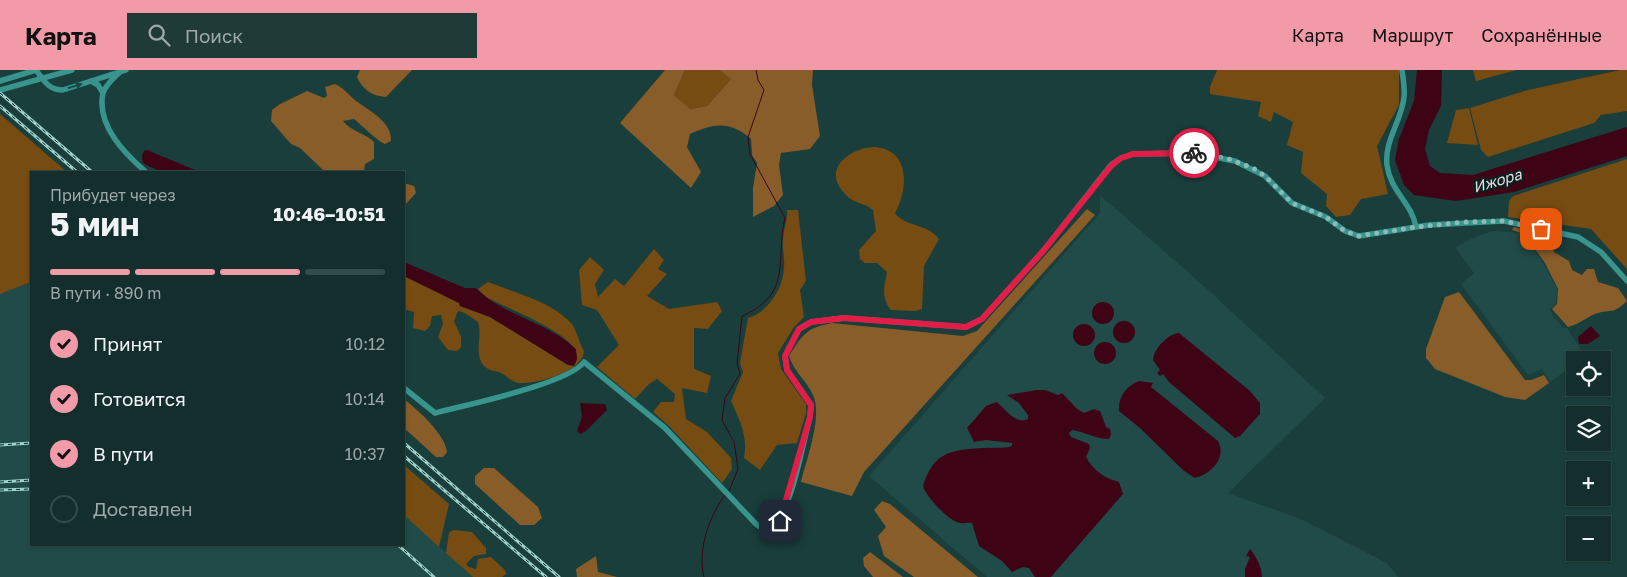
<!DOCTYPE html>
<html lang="ru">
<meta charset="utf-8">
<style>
:root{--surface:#132e2c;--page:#203a38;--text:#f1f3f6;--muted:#9da8a9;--line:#324a48;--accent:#f39aa9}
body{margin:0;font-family:"Golos Text",sans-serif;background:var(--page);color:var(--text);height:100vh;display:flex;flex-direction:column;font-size:19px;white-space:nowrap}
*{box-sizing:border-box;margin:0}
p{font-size:16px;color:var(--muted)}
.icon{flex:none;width:28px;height:28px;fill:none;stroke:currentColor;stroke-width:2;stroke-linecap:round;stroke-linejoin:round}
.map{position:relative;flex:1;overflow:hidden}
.sheet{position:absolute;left:30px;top:101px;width:375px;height:375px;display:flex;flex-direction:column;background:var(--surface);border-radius:0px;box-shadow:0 1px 4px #0004,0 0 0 1px var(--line)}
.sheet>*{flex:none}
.buttons{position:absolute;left:1566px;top:281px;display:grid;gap:10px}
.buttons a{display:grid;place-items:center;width:45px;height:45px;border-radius:0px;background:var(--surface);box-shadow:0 1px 4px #0004,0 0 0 1px var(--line);font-size:25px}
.pin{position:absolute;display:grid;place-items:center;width:42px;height:42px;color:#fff;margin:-21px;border-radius:10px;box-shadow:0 2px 8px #0006}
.courier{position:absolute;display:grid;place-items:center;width:50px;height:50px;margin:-25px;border:4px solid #e11d48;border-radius:50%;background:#fff;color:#222;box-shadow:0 1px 6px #0007}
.headline em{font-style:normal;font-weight:700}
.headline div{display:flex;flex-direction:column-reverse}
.headline{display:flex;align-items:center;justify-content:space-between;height:85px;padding:0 20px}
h1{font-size:32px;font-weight:700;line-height:38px}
.bar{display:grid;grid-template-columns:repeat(4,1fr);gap:8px 5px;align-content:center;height:60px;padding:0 20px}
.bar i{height:6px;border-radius:4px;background:var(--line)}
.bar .current{background:var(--accent)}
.bar p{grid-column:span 4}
ol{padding:0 20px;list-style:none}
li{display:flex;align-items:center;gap:15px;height:55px}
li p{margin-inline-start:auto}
li .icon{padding:5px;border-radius:50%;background:var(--accent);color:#111;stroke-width:4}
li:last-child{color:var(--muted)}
li i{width:28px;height:28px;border:2px solid var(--line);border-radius:50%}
header{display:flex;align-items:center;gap:30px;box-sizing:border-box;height:70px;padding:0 25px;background:var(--accent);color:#111}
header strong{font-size:24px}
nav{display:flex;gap:28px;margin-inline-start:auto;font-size:18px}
.search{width:350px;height:45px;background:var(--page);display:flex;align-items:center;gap:12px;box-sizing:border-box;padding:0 18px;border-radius:0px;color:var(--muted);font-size:19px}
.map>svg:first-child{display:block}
.built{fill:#214b48}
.green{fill:#774c12}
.forest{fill:#885d2a}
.water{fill:#3e0416}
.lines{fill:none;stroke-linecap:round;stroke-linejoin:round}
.stream{stroke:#3e0416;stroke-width:1}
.minor{stroke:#39948e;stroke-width:5.5}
.rail-casing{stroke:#9fd1cc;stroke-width:3}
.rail{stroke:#002522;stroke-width:1;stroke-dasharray:4;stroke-linecap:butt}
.oneway{fill:#144c48}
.done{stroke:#8bbbb6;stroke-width:5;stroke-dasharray:0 9}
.route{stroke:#e11d48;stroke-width:6}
.labels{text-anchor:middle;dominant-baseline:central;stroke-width:4;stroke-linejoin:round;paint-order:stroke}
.water-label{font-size:15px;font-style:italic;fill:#f4d5d9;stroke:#002522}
</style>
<header>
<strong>Карта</strong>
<div class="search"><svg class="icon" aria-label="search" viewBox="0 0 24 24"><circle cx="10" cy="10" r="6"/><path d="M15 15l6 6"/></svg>Поиск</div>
<nav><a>Карта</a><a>Маршрут</a><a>Сохранённые</a></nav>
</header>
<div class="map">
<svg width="1627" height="507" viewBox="0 0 1627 507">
<rect width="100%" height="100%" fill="#193e3b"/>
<path class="built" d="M 1100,125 L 1206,218 L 1325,328 L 1228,423 L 1303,450 L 1387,493 L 1398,507 L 987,507 L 869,406 L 1100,143 Z
M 1493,161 L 1523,163 L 1543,193 L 1557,219 L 1556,233 L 1550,239 L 1553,246 L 1563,258 L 1567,258 L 1585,286 L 1580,290 L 1575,290 L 1575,294 L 1550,312 L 1542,299 L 1528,305 L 1461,214 L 1474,203 L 1455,177 L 1473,168 Z
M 31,212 L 31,475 L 404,475 L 404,445 L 473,507 L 0,507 L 0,224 Z"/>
<path class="green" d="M 685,0 L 719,0 L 731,9 L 707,36 L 689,39 L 674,25 Z
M 1217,0 L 1399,0 L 1399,35 L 1377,76 L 1388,124 L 1361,129 L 1350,145 L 1336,147 L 1326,136 L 1327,124 L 1301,103 L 1303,82 L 1287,75 L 1293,52 L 1274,42 L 1271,52 L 1258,46 L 1261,32 L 1210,24 L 1210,17 Z
M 1473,0 L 1517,0 L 1476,11 Z
M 1620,0 L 1627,0 L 1627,41 L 1601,45 L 1594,53 L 1488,87 L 1481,80 L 1470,38 L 1528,20 Z
M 1469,38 L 1478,75 L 1447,73 L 1456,40 Z
M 0,44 L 67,102 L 31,102 L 31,212 L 0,224 Z
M 873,77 C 910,78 909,118 895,143 C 905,157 927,153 939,169 L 924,196 L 922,239 L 916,241 L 891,240 C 881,227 884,218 887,202 L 877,193 L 865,193 L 860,189 L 859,180 L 876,161 L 873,140 C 865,133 853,133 846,125 C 821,101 847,79 873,77 Z
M 1627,89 L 1627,199 L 1591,159 L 1508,147 L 1509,131 L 1513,126 Z
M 787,140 L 798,140 L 806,211 L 800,220 L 804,247 L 794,257 L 778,283 L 781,299 L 806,334 L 806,343 L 797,373 L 777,375 L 760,400 L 744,388 C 748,366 740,351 731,331 L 743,302 L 740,293 L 748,248 C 768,242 783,219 784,198 C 785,188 782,179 783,170 C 783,159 788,151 787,140 Z
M 654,179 L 664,190 L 658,199 L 667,204 L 647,226 L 669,239 L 717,232 L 722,241 L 708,259 L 694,258 L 694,299 L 711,306 L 707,323 L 682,318 L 686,349 L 707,362 L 731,388 L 732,399 L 722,413 L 669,356 L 653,342 L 661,332 L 674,332 L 675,324 L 657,309 L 649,314 L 635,329 L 597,297 L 619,275 L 597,240 L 582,235 L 579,200 L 590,187 L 604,200 L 595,214 L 598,227 L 615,209 L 624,216 Z
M 404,206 L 459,233 L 460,236 L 490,247 L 568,295 L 576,293 C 577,288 577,282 574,278 C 563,260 507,238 486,227 L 478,219 L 488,212 C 515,223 551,231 571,253 C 576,258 579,273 584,281 C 583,302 537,314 519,313 C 511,312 506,305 499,302 C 494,301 488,300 484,296 C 473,282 483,268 478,252 L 465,243 L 458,241 L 454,251 L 461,267 L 461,277 L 457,281 L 448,280 L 438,267 L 443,254 L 441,245 L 432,246 L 430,256 L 425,261 L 413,258 L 414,242 L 404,239 Z
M 404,395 L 449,434 L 439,477 L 404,445 Z
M 454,460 L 472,462 L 486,478 L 486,484 L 474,486 L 466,494 L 469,497 L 476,499 L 478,489 L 491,487 L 505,500 L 506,504 L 502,507 L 473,507 L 446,483 L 449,462 Z"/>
<path class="forest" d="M 360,0 L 412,0 L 386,27 C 372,26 362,19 357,7 Z
M 665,0 L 685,0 L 674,25 L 690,39 L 707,36 L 731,9 L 719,0 L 813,0 L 812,15 L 820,66 L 810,79 L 781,83 L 779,95 L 783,125 L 774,136 L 753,147 L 753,118 L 757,93 L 752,85 L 751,69 C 730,51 715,53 690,64 L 687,77 L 701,102 L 691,118 L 620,53 Z
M 335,14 C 346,19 350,27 359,33 C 372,42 392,53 391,71 L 385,74 C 380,73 360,54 354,49 L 343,51 C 352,62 365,63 374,72 L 374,89 L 365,94 L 364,102 L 328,102 L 323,100 L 300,78 L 291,74 L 271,51 L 272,40 L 280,34 L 307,21 L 324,28 L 327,26 L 325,17 Z
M 404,113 L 414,116 L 416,123 L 404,136 Z
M 1087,139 L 1095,145 L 864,402 L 852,426 L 801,412 C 806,390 823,347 813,325 C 807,311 794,302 789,286 C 803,264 806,258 832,253 L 963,266 L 977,261 Z
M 1514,157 L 1551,167 L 1554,182 L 1569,191 L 1572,200 L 1582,205 L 1587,199 L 1594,199 L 1598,212 L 1618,218 L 1627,231 C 1613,244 1614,239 1598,243 C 1588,246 1580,254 1568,257 L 1552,239 L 1557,234 L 1558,219 L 1545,193 L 1524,164 L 1512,160 Z
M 1459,222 L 1525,310 L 1531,310 L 1544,305 L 1549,313 L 1525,330 L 1505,327 L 1435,299 L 1426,288 L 1426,279 L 1445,227 Z
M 404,329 C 418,340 445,364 447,382 L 443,387 L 436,387 L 404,358 Z
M 484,398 L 494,398 L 538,437 L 542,448 L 534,455 L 520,455 L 475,414 L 475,406 Z
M 882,431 L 890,434 L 978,507 L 914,507 L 884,486 L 878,466 L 886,457 L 874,440 Z
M 870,482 L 903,507 L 873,507 L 864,496 L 863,488 Z
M 596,486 L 598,502 L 617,507 L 577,507 L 576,499 Z"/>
<path class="water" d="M 1417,0 L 1442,0 L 1441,36 L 1429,60 L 1425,79 L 1430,96 L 1440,103 L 1473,105 L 1627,57 L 1627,86 L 1514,122 L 1456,131 L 1414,125 L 1404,115 L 1395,90 L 1399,69 L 1414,31 Z
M 148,80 L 154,83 L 200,102 C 181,103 159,104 143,93 L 142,86 L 144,81 Z
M 404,192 L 465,218 L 476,218 C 502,245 547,252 576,279 L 577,289 L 574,296 L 568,295 L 490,247 L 460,236 L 459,233 L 404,206 Z
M1092 243a11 11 0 1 1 22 0a11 11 0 1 1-22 0Z
M1113 262a11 11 0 1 1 22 0a11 11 0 1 1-22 0Z
M1073 265a11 11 0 1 1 22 0a11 11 0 1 1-22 0Z
M 1591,256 L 1600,266 L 1588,274 L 1579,274 L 1578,267 Z
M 1179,263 L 1250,321 L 1260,333 L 1260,344 L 1240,366 L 1235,368 L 1169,312 L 1163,304 L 1160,306 L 1157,303 L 1160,300 L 1153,290 C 1154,278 1168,264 1179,263 Z
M1094 283a11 11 0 1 1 22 0a11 11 0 1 1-22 0Z
M 1139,311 L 1153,313 L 1151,317 L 1218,371 C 1227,388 1211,404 1195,408 L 1184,401 L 1140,358 L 1119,341 C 1118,327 1126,316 1139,311 Z
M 1037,320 L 1045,320 L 1058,325 L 1062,323 L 1077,339 L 1084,343 L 1094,339 L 1100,341 L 1106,357 L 1110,359 L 1111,364 L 1109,369 C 1096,369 1085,362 1072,360 L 1069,363 L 1071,367 L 1089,374 L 1090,378 L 1086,387 C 1094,401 1104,408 1119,412 L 1123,424 L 1051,507 L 1035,507 L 1029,498 L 1023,497 L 1012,502 L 1002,491 L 979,476 L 972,453 C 967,452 964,454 960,453 C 949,452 925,425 923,416 C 934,381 951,380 984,378 C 994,377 1003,379 1012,376 L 1012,373 L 986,370 L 974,372 L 967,358 L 986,336 L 997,332 C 1006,340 1016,355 1028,349 L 1028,345 L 1019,333 L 1007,325 Z
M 580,333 L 605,334 L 607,340 L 586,361 L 580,364 L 577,361 L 582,347 Z
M 1250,479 C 1257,488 1261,495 1262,507 L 1245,507 L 1245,499 L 1250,487 L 1246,486 Z"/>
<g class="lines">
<path class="stream" d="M 729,421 L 738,399 L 734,372 L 722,350 L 725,328 L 740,304 L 737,293 L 742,246 C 793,224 775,191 785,148 L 750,84 L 748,67 L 764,20 L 758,10 L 756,0
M 704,507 C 697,481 709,445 726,424"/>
<path class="minor" d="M 36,0 C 44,11 49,20 63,20 L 126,0
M 1402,0 C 1403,8 1405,19 1404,27 C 1402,50 1384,71 1387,95 C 1390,121 1412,133 1416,157
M 120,2 C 114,8 106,14 103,23 C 96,55 125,84 146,102
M 0,11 L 36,0
M 91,11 L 98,15 L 103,23
M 0,20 L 72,0
M 404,318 L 435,343 C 465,335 568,314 584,292 L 665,358 L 756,454 L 763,459 L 773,459 C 794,431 801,380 810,347 L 811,335 L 787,300 L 785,286 L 799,259 L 811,252 L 844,248 L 966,257 L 982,249 L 1044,180 L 1111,95 L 1121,88 L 1133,84 L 1192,83 L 1235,91 L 1265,106 L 1292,133 L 1326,147 L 1345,161 L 1359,166 L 1429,155 L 1504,151 L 1578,167 L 1601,182 L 1627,211"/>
<defs>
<path id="rail" d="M 0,23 L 92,102
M 0,36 L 77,102
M 404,373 L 559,507
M 0,375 L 31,373
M 404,386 L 546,507
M 0,412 L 31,410
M 0,420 L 31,419
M 398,475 L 434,507"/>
</defs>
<use href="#rail" class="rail-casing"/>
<use href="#rail" class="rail"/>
</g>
<defs><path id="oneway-solid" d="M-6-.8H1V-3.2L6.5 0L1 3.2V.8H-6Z" transform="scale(1.25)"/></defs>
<use class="oneway" href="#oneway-solid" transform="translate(75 16) rotate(-17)"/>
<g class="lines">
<path class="done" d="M 1194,83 L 1226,88 L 1253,98 L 1265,106 L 1292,133 L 1326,147 L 1345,161 L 1359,166 L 1416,157 L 1465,152 L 1504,151 L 1541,159"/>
<path class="route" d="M 780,451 L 810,347 L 811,335 L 787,300 L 785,286 L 799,259 L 811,252 L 844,248 L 966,257 L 982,249 L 1044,180 L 1111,96 L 1121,88 L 1133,84 L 1194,83"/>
</g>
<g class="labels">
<g class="water-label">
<text transform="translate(1497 110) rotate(-16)">Ижора</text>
</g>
</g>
</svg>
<div class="buttons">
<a><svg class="icon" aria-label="locate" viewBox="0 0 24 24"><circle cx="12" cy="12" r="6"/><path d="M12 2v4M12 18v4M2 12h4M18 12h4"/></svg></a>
<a><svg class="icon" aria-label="layers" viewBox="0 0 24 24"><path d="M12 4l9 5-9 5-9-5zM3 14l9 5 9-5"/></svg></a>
<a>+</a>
<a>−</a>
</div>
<div class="pin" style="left:1541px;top:159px;background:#ea580c"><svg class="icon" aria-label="bag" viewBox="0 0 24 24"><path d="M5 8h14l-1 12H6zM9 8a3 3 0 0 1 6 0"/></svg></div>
<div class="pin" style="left:780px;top:451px;background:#1f2937"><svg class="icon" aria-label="home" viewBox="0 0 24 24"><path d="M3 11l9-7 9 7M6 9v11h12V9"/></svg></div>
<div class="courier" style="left:1194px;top:83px"><svg class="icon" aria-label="bike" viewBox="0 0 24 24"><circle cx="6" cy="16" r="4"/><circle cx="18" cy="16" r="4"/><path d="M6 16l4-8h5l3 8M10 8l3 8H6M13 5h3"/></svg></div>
<section class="sheet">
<div class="headline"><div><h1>5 мин</h1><p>Прибудет через</p></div><em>10:46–10:51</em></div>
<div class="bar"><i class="current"></i><i class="current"></i><i class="current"></i><i></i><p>В пути · 890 m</p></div>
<ol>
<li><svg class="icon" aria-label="check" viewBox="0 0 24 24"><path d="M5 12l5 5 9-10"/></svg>Принят<p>10:12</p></li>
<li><svg class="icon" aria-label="check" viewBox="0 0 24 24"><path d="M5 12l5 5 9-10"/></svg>Готовится<p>10:14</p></li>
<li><svg class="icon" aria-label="check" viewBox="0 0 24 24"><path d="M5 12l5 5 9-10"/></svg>В пути<p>10:37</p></li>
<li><i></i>Доставлен</li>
</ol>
</section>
</div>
